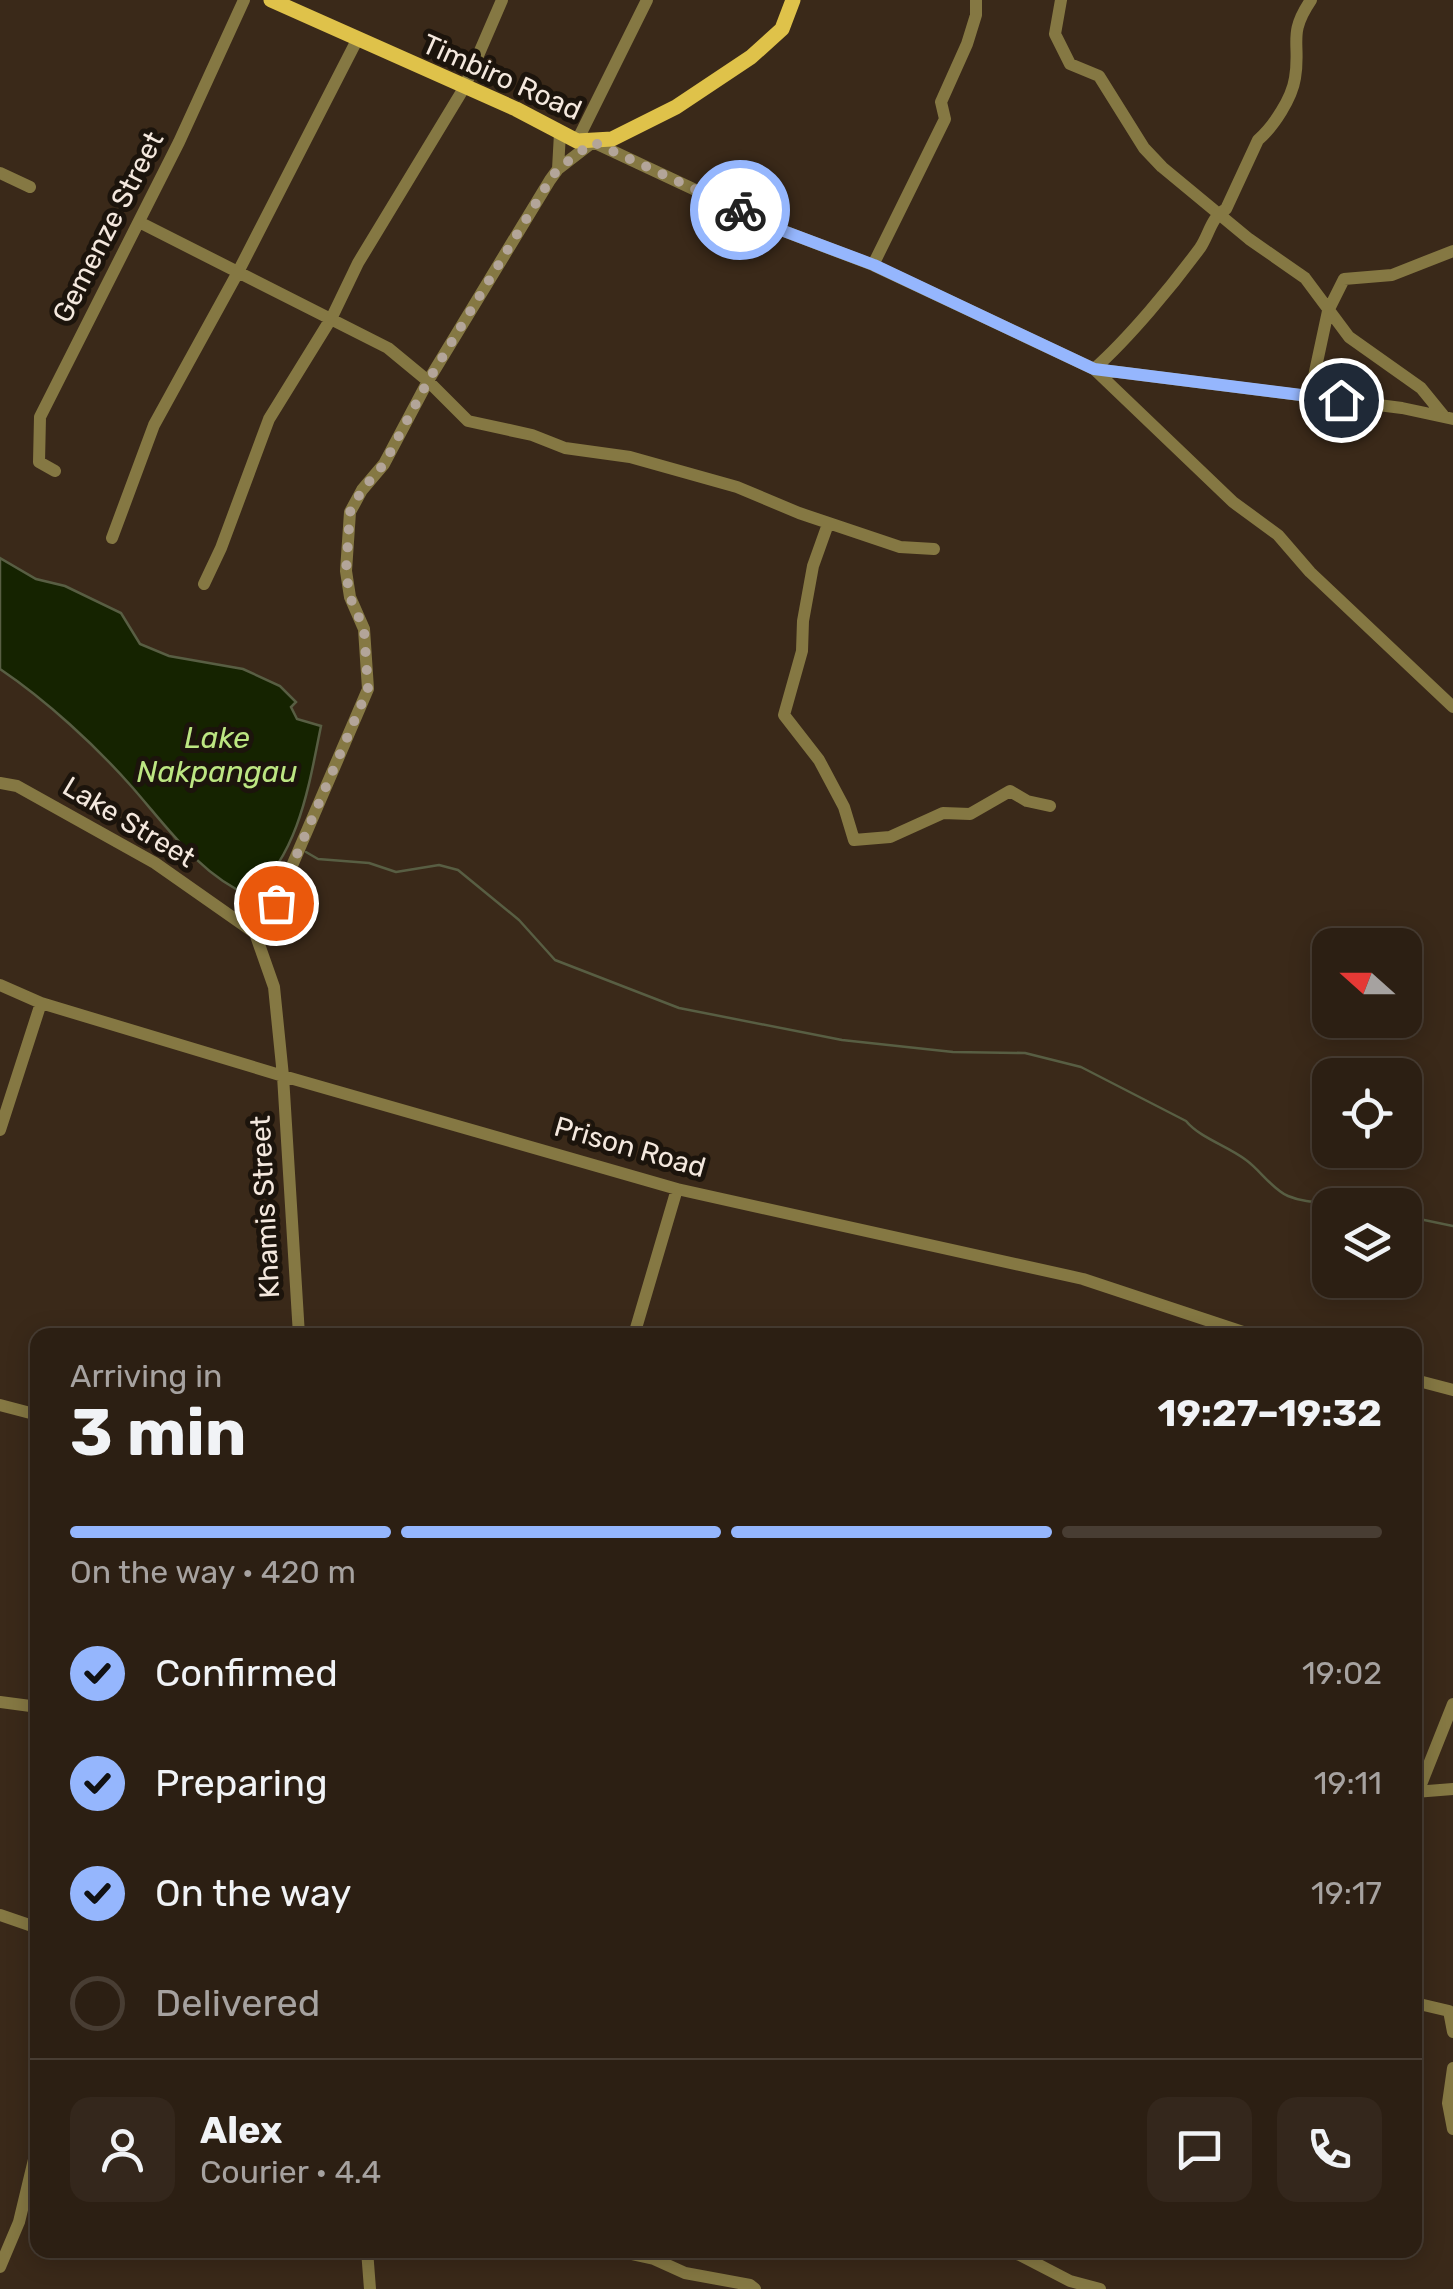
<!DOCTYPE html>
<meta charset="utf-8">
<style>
:root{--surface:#2c1f13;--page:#34271c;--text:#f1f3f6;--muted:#a6a2a0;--line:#483d33;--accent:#95b6fd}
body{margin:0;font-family:Rubik,sans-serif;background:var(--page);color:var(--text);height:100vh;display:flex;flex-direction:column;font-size:38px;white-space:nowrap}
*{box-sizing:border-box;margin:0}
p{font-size:32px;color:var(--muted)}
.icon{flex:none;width:55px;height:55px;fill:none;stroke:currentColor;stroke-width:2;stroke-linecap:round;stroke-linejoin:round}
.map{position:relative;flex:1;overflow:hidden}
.drawer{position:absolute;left:30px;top:1328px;width:1392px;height:930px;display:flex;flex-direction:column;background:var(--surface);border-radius:20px;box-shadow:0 5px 25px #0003,0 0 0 2px var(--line)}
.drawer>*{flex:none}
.needle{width:65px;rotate:291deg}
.fabs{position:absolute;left:1312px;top:928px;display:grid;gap:20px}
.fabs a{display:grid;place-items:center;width:110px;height:110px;border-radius:20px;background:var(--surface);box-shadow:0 5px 25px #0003,0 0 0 2px var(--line);font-size:50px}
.pin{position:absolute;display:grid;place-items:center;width:85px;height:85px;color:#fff;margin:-42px;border:5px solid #fff;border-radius:50%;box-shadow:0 2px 10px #0007}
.courier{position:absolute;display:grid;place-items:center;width:100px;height:100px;margin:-50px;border:8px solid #95b6fd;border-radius:50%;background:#fff;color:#222;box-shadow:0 2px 12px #0007}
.headline em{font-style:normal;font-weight:700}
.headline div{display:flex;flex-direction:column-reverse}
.headline{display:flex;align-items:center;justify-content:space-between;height:170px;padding:0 40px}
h1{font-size:65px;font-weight:700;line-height:75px}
.bar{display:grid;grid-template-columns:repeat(4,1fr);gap:15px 10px;align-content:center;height:120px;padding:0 40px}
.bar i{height:12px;border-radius:8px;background:var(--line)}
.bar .active{background:var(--accent)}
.bar p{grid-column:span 4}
.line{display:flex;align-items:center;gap:25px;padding:0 40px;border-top:2px solid var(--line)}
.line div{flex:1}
.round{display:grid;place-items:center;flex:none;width:105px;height:105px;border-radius:20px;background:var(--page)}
ol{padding:0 40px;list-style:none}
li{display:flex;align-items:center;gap:30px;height:110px}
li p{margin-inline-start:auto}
li .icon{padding:10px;border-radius:50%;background:var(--accent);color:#111;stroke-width:4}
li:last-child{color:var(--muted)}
li i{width:55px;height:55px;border:5px solid var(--line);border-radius:50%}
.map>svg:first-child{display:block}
.water{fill:#152300;stroke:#585e43;stroke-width:2.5}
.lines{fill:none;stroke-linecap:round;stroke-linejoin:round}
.stream{stroke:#585e43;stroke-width:2.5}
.minor{stroke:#857843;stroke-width:12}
.major{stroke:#dfc24a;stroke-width:15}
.done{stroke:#b3a599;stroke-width:10;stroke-dasharray:0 18}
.route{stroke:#95b6fd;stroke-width:12}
.labels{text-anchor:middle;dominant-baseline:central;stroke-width:10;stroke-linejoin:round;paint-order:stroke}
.street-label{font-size:28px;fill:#f4e8de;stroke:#1c140c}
.water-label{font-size:30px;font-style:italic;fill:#bce682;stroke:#1c140c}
</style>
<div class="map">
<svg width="1453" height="2289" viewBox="0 0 1453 2289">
<rect width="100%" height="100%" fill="#3a2919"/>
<path class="water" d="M 0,558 L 36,579 L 65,586 L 121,613 L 140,644 L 169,656 L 243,669 L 280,686 L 296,702 L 291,707 L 297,719 L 321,726 C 309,785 299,855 250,896 C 200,875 167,827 132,787 C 96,746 46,700 0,669 Z"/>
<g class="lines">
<path class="stream" d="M 306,852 L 318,859 L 369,863 L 396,872 L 439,865 L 458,870 L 519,920 L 555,960 L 679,1008 L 842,1040 L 953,1052 L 1025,1053 L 1081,1067 L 1186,1121 C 1200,1138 1228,1146 1246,1160 C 1260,1170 1272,1189 1288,1196 C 1309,1205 1330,1200 1351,1205
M 1405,1216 L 1453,1226"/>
<path class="minor" d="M 1061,0 L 1055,34 L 1070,64 L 1099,76 L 1144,148 L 1162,167 L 1249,239 L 1305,278 L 1349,337 L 1421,388 L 1443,415
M 1311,0 C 1287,35 1301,43 1295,78 C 1292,98 1274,126 1258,140 L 1226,209 C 1211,217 1209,235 1200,248 C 1172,286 1129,338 1094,369 L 1233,502 L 1278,535 L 1310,572 L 1453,707
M 577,141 L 647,0
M 558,169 L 560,133
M 0,173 L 30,187
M 139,222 L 388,348 L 428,381 L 468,421 L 532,435 L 565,448 L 630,457 L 737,487 L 799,513 L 900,547 L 934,549
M 873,265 L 945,119 L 941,102 L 967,44 L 976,15 L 976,0
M 1310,395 L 1328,311 L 1344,279 L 1392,275 L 1453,251
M 55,471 L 39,462 L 40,417 L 179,142 L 244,0
M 828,524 L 813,566 L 803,621 L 802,651 L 784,715 L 819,760 L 844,807 L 854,840 L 890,837 L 943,813 L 970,814 L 1010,791 L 1027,801 L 1050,806
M 112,538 L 154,425 L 237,274 L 357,40
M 204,584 L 221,548 L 269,419 L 332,317 L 358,263 L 464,88 L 502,0
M 0,783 L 17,786 L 155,863 L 255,933 L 274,987 L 283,1076 L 299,1335
M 255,933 L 276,903 L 368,689 L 364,629 L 350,597 L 346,571 L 350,512 L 362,490 L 384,464 L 428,381 L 550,180 L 558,169 L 593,142 L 781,230 L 873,265 L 1094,369 L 1402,408 L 1453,419
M 0,985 L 41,1003 L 283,1076 L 677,1189 L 1083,1279 L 1252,1335
M 0,1130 L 41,1003
M 634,1335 L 677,1189
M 1415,1380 L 1453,1390
M 0,1405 L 38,1415
M 0,1702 L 38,1707
M 1415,1792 L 1453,1789
M 1418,1792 L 1453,1704
M 0,1915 L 38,1928
M 1415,2003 L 1449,2011 L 1453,2032
M 1453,2068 L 1448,2103 L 1453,2129
M 367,2250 L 370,2289
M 613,2250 L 654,2259 L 685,2273 L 750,2285 L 755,2289
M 1010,2250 L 1070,2281 L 1100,2289
M 0,2267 L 19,2222 L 38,2143"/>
<path class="major" d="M 271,0 L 516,109 L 577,141 L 612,139 L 676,107 L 751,57 L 782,29 L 793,0"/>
</g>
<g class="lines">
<path class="done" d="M 276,903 L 368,689 L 364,629 L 350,597 L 346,572 L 350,512 L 362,490 L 384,464 L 428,381 L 550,180 L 558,169 L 593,142 L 740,210"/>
<path class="route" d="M 740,210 L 781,230 L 874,265 L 1094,369 L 1341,400"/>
</g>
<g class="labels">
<g class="street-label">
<text transform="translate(502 77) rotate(24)">Timbiro Road</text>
<text transform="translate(108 227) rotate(-63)">Gemenze Street</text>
<text transform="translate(129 822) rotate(31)">Lake Street</text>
<text transform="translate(630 1147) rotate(16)">Prison Road</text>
<text transform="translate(265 1207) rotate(-93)">Khamis Street</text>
</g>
<g class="water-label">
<text x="217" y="738">Lake<tspan x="217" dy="34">Nakpangau</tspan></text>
</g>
</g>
</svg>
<div class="fabs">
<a><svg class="needle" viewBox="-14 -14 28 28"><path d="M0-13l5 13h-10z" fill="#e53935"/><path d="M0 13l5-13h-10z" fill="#a6a2a0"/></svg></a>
<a><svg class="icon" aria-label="locate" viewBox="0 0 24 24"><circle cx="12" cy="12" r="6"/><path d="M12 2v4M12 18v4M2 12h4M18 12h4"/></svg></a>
<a><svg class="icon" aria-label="layers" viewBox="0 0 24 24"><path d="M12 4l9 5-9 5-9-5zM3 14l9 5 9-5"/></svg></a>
</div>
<div class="pin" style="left:276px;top:903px;background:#ea580c"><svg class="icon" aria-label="bag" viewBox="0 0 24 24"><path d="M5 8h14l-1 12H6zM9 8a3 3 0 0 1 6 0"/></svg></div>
<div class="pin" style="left:1341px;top:400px;background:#1f2937"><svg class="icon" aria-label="home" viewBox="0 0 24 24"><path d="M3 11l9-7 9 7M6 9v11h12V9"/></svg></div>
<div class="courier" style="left:740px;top:210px"><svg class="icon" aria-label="bike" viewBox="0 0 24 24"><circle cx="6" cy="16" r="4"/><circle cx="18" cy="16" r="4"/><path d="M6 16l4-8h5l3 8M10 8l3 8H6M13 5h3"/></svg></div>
<section class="drawer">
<div class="headline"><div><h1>3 min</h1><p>Arriving in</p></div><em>19:27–19:32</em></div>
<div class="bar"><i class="active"></i><i class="active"></i><i class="active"></i><i></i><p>On the way · 420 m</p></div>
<ol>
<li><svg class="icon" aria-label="check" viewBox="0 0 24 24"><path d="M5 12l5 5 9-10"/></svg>Confirmed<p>19:02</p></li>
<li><svg class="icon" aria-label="check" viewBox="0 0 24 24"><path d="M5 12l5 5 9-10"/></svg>Preparing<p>19:11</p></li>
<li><svg class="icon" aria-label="check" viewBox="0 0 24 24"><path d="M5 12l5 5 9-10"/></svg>On the way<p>19:17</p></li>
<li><i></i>Delivered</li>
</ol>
<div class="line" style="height:180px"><a class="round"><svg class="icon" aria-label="person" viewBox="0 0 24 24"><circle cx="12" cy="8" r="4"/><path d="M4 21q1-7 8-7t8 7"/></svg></a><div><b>Alex</b><p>Courier · 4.4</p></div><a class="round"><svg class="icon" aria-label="chat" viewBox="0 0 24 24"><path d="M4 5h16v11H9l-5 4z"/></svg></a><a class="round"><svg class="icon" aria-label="phone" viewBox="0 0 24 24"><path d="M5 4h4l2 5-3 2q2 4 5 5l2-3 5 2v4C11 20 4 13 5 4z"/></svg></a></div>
</section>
</div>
